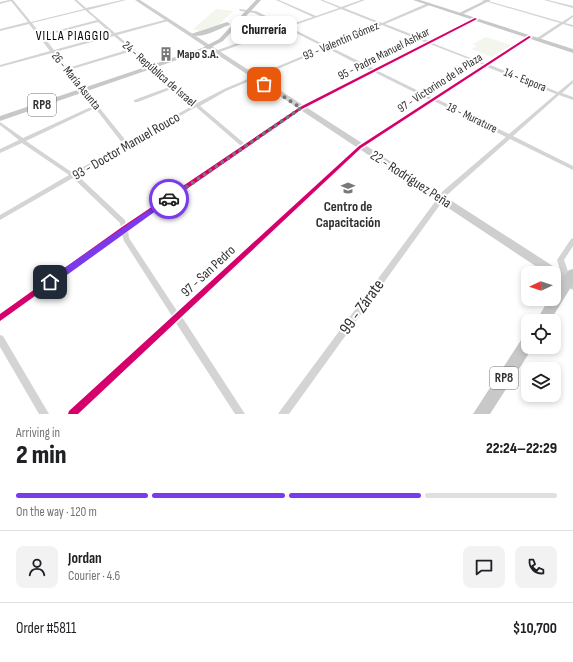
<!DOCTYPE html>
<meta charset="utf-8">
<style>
:root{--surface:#fff;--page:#f2f2f2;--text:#202124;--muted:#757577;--line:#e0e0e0;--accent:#7c3aed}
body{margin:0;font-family:"Sofia Sans Condensed",sans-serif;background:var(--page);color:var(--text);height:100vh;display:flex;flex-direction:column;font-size:15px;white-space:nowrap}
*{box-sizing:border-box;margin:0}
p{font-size:13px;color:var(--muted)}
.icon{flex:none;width:22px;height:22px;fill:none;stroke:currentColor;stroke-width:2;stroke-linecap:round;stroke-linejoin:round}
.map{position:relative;height:414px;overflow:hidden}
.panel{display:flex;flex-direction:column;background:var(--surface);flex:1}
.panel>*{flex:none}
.needle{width:26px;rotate:266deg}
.tools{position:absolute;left:521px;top:266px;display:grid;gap:8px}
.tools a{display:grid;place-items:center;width:40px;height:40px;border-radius:8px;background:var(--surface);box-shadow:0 2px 6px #0003;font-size:20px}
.pin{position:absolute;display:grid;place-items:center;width:34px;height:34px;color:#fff;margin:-17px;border-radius:8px;box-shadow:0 2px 6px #0006}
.courier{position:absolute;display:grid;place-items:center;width:40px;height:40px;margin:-20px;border:3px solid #7c3aed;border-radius:50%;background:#fff;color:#222;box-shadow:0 1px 5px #0007}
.bubble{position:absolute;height:28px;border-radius:8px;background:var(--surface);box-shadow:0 2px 6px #0003;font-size:13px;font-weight:800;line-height:28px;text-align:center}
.overview em{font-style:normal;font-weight:800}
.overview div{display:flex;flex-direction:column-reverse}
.overview{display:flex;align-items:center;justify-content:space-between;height:68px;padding:0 16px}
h1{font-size:26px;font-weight:800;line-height:30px}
.bar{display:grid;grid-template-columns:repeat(4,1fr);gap:6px 4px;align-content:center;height:48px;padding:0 16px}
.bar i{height:5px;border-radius:3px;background:var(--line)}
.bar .active{background:var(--accent)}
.bar p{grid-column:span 4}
.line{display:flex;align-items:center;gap:10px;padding:0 16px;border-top:1px solid var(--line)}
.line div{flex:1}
.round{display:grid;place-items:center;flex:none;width:42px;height:42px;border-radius:8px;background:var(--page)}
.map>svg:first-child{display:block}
.green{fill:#f2f6ec}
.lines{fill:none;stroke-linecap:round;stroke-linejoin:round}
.street{fill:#d4d4d4;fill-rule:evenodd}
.secondary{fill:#cecece;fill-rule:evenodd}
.primary{fill:#c8c8c8;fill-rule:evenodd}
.cycleway-casing{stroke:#fff;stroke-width:3}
.cycleway{fill:#d6006c;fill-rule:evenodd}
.route{fill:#7c3aed}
.done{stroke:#787878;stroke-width:4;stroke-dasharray:0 7.2}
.labels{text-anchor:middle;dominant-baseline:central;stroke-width:4;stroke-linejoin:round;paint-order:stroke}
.far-street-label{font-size:12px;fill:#303030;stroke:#fff}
.far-poi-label{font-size:12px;font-weight:bold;fill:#303030;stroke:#fff;text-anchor:start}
.far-quarter-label{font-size:13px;letter-spacing:1px;fill:#000;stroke:#fff}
.shield{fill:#fff;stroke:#6e6e6e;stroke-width:1}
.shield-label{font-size:13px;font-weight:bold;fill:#303030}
.street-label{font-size:14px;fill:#303030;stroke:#fff}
.poi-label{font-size:14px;font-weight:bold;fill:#303030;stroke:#fff}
.near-street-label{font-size:17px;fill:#303030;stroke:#fff}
</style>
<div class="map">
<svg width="573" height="414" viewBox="0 0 573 414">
<rect width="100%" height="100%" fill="#fff"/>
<path class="green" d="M 216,9 L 233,11 L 220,24 L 199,31 L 193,29 Z
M 486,37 L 511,45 L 492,57 L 472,49 L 477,46 L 473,44 Z"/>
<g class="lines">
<path class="street" d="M 9,0 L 13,0 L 31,22 L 84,9 L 74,0 L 77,0 L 86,8 L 122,0 L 126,0 L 88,10 L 115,33 L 168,19 L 168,21 L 117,35 L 197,103 L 224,89 L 324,47 L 286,28 L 217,53 L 215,53 L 215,51 L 283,27 L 254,13 L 240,11 L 239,9 L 256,11 L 286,26 L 313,17 L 276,0 L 279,0 L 316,16 L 339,8 L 320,0 L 323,0 L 341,7 L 361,0 L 365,0 L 344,8 L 382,23 L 428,3 L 430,3 L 430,5 L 385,24 L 429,41 L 475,18 L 477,18 L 477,20 L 432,43 L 486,64 L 529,36 L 531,36 L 531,38 L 490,65 L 558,92 L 573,80 L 573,83 L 562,93 L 573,97 L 573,100 L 559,95 L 513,136 L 573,166 L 573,170 L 510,139 L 447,195 L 289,414 L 278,414 L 280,411 L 443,191 L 506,137 L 434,101 L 362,148 L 182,317 L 245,414 L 235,414 L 176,323 L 79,414 L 67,414 L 69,411 L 172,316 L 124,241 L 122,234 L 0,322 L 0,313 L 121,228 L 120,223 L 73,178 L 0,220 L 0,215 L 69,175 L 22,143 L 0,153 L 0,149 L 19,140 L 0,125 L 0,122 L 23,138 L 93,106 L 52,53 L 0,67 L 0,65 L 50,51 L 29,24 L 0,31 L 0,29 L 28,22 L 11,1 L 0,4 L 0,2 ZM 341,9 L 379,24 L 327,46 L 289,27 ZM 85,10 L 97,20 L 41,35 L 32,23 ZM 98,22 L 112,34 L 54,50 L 43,36 ZM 382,25 L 427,43 L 375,69 L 330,47 ZM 114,36 L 130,49 L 68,68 L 55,52 ZM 430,44 L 484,65 L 433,98 L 378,71 ZM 327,48 L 371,71 L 299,107 L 245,144 L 200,106 L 226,91 ZM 132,51 L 172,86 L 134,100 L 134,102 L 138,102 L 174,88 L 194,105 L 127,142 L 69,70 ZM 487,67 L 556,94 L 509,134 L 437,99 ZM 374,72 L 430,100 L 358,146 L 177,311 L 129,238 L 128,230 L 303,109 ZM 196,107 L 241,146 L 126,224 L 125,220 L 77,175 L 128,145 ZM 95,108 L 123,144 L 73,173 L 26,141 Z
M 481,0 L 485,0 L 562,22 L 573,15 L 573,17 L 565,23 L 573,25 L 573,27 L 563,24 L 539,40 L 537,40 L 537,38 L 560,23 Z
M 544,0 L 548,0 L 573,6 L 573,8 Z
M 573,238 L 573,246 L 564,260 L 571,280 L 570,282 L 567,283 L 564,282 L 563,280 L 557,260 L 571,239 Z
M 0,335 L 3,336 L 49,414 L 39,414 L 0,347 Z"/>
<path class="secondary" d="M 135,0 L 140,0 L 573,279 L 573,290 L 554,279 L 554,273 L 546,273 Z
M 486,0 L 491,0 L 461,15 L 457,14 Z"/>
<path class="primary" d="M 256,0 L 261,0 L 223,41 L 206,50 L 0,121 L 0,116 L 202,48 L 219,39 Z
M 413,0 L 420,0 L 573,49 L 573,53 Z
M 227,22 L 230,24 L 229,25 C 219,29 200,40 191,34 Z
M 573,269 L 573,284 L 550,321 L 536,321 L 549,299 L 554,299 L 554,292 L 569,270 Z
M 528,335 L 528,347 L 533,347 L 490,414 L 473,414 L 523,337 Z"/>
<defs>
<path id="cycleway" d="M 475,18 L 477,19 L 302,109 L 126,231 L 0,321 L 0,314 L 122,227 L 300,107 Z
M 529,36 L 531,37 L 361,148 L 78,414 L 68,414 L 69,411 L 359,146 Z"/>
</defs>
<use href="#cycleway" class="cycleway-casing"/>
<use href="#cycleway" class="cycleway"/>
</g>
<path class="route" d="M 169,196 L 171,197 L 171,200 L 53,285 L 47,285 L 47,280 Z"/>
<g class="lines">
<path class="done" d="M 169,199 L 301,108 L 264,84"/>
</g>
<defs>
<symbol id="building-bare" viewBox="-9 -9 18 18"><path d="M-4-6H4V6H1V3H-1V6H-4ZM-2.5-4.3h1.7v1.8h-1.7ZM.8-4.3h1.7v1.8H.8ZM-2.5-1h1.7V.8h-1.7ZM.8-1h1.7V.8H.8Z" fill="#787878" stroke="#fff" stroke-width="2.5" paint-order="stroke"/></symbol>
<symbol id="university-bare" viewBox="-9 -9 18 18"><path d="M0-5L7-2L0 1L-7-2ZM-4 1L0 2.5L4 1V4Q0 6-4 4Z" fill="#787878" stroke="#fff" stroke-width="2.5" paint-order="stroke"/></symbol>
</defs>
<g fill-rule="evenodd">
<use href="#building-bare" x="156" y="44" width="20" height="20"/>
<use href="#university-bare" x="338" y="178" width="20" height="20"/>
</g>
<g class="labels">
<g class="far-street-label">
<text transform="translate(341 41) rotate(-23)">93 - Valentín Gómez</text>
<text transform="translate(384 54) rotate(-27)">95 - Padre Manuel Ashkar</text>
<text transform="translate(159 74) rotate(41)">24 - República de Israel</text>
<text transform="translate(525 80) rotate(22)">14 - Espora</text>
<text transform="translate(76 81) rotate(51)">26 - María Asunta</text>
<text transform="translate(440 83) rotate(-33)">97 - Victorino de la Plaza</text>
<text transform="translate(472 118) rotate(26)">18 - Murature</text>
</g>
<g class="far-poi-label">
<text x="177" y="54">Mapo S.A.</text>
</g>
<g class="far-quarter-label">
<text x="73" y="36">VILLA PIAGGIO</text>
</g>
<g class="shield">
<rect x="28" y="94" width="28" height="22" rx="3"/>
<rect x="490" y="367" width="28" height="22" rx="3"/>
</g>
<g class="shield-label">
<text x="42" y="105">RP8</text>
<text x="504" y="378">RP8</text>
</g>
<g class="street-label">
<text transform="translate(126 146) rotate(-30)">93 - Doctor Manuel Rouco</text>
<text transform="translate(411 179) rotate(33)">22 - Rodríguez Peña</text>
<text transform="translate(208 271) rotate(-43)">97 - San Pedro</text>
</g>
<g class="poi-label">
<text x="348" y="206">Centro de<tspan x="348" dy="16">Capacitación</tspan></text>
</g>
<g class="near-street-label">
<text transform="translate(362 307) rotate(-54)">99 - Zárate</text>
</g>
</g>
</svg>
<div class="tools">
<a><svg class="needle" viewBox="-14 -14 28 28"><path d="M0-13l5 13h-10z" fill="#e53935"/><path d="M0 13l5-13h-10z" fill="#757577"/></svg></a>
<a><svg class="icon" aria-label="locate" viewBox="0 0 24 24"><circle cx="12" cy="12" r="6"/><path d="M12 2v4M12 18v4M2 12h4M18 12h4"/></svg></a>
<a><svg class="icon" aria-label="layers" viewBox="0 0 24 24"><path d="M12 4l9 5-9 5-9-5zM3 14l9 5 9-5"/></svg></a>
</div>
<div class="pin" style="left:264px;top:84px;background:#ea580c"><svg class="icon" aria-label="bag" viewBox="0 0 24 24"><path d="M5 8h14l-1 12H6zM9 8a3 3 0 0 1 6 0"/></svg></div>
<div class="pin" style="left:50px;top:282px;background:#1f2937"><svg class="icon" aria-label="home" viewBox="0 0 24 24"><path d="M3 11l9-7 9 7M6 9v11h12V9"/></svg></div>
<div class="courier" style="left:169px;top:199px"><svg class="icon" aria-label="car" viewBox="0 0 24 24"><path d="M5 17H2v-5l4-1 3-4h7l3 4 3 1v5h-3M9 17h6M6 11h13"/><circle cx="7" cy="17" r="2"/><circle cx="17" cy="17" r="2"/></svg></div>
<div class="bubble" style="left:231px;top:16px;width:66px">Churrería</div>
</div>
<section class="panel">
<div class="overview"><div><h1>2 min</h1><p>Arriving in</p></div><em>22:24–22:29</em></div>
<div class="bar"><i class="active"></i><i class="active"></i><i class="active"></i><i></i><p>On the way · 120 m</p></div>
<div class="line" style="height:72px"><a class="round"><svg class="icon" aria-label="person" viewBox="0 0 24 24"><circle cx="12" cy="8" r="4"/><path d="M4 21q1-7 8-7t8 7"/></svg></a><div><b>Jordan</b><p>Courier · 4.6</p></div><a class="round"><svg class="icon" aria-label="chat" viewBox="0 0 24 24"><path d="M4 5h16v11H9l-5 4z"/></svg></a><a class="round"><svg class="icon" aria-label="phone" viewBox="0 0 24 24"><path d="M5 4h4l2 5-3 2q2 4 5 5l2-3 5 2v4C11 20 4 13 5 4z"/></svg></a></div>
<div class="line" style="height:52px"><div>Order #5811</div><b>$10,700</b></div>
</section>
